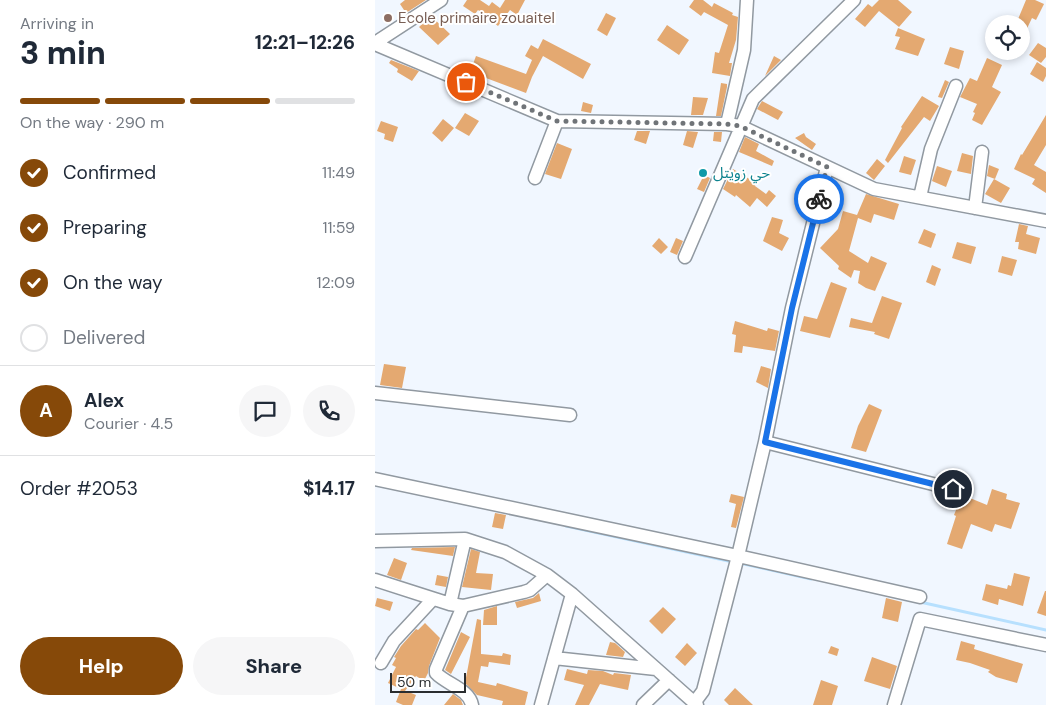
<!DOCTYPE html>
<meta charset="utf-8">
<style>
:root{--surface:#fff;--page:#f6f6f7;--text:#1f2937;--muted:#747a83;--line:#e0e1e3;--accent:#864909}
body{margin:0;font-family:"DM Sans","Noto Sans Arabic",sans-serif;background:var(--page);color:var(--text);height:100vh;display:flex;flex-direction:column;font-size:19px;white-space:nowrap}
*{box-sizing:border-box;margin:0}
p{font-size:16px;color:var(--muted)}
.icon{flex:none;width:28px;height:28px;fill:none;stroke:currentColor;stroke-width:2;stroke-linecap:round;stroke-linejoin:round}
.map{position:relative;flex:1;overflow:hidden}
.details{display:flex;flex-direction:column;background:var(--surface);width:375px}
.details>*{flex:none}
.fabs{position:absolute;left:610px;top:15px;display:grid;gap:10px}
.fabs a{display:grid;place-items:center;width:45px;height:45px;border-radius:50%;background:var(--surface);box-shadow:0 2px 8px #0003;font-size:25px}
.scale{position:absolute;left:15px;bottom:12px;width:76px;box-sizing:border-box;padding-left:5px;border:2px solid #2a2d30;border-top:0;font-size:14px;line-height:18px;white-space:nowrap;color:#2a2d30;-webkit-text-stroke:4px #fff;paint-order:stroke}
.pin{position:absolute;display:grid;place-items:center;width:42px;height:42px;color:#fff;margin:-21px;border:2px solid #fff;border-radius:50%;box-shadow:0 1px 5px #0007}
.courier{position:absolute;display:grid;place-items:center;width:50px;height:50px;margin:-25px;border:4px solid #1a73e8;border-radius:50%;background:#fff;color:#222;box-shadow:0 1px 6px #0007}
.head em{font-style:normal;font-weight:800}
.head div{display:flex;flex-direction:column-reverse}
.head{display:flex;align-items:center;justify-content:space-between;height:85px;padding:0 20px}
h1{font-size:32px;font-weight:800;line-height:38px}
.bar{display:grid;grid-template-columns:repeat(4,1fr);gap:8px 5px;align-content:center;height:60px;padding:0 20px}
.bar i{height:6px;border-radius:4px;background:var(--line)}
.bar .active{background:var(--accent)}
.bar p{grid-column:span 4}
.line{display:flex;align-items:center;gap:12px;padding:0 20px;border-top:1px solid var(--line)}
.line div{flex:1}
.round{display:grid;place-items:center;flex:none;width:52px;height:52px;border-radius:26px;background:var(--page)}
ol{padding:0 20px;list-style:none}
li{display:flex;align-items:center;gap:15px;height:55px}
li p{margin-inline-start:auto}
li .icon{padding:5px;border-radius:50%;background:var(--accent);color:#fff;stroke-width:4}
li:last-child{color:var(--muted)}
li i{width:28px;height:28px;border:2px solid var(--line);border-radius:50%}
.action{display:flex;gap:10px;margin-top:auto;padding:10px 20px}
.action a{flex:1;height:58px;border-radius:30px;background:var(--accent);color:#fff;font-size:20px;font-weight:800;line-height:58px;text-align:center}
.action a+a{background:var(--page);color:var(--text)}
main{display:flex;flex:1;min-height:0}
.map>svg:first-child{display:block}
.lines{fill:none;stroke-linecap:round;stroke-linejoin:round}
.stream{stroke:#b7e0fe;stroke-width:3}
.building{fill:#e4a971}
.minor-casing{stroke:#9199a1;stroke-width:15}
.minor{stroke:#fff;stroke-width:12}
.done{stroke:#707478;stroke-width:5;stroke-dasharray:0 9}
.route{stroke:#1a73e8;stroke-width:6}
.education-dot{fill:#8d6e63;stroke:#fff;stroke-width:2}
.culture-dot{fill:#0f9aa8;stroke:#fff;stroke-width:2}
.labels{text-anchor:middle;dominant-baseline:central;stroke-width:4;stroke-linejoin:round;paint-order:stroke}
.education-label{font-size:15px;fill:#785e54;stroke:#fff;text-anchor:start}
.culture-label{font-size:15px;fill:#0d838f;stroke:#fff;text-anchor:start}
</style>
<main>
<section class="details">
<div class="head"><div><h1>3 min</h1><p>Arriving in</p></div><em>12:21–12:26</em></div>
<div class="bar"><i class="active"></i><i class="active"></i><i class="active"></i><i></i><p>On the way · 290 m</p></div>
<ol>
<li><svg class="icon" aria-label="check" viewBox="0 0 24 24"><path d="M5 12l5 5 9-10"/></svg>Confirmed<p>11:49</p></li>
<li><svg class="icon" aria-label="check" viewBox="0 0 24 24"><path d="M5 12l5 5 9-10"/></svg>Preparing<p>11:59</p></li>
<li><svg class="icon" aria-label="check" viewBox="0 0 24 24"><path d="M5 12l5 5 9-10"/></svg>On the way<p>12:09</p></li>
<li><i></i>Delivered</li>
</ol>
<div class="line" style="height:90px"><b class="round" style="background:var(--accent);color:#fff">A</b><div><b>Alex</b><p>Courier · 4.5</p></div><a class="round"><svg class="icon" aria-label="chat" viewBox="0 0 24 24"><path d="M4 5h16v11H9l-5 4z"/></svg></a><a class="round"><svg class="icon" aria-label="phone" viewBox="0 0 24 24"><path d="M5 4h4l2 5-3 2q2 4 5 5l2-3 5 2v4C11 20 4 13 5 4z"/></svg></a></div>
<div class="line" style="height:65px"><div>Order #2053</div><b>$14.17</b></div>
<div class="action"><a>Help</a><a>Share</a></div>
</section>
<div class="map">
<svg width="671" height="705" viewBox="0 0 671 705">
<rect width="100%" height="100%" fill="#f1f7ff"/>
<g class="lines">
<path class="stream" d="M 191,526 L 358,562
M 369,564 L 436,579
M 545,602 L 671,630"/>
</g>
<path class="building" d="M 30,0 L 51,0 L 31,13 L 25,4 Z
M 92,0 L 105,0 L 114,6 L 117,2 L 125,8 L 130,0 L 150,0 L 142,15 L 135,10 L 123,26 L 103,10 L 100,14 L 88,6 Z
M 319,0 L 328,0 L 337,7 L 339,3 L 358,13 L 357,15 L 363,17 L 361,40 L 354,63 L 357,63 L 355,76 L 337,73 L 340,52 L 344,53 L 353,25 L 329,12 L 326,16 L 314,7 Z
M 504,0 L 523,0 L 537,12 L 524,27 L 504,11 L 490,27 L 480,19 L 493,4 L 497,7 Z
M 651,0 L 660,0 L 669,4 L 661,20 L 657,18 L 646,41 L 646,24 L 641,24 Z
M 231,13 L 241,18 L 232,36 L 222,30 Z
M 56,16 L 75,34 L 63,45 L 44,27 Z
M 292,25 L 314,40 L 304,55 L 282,40 Z
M 523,28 L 550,39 L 543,56 L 520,49 L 525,37 L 520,36 Z
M 168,39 L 216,64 L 208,79 L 168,56 L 157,77 L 151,93 L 95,72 L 101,56 L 151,74 L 157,60 L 150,56 L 156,45 L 163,49 Z
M 663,43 L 671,48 L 671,57 L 666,63 L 654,55 Z
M 575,47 L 589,51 L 584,69 L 569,64 Z
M 399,56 L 406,60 L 390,76 Z
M 612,58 L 627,65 L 617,87 L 626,92 L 607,125 L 597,120 L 600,113 L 598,112 L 602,104 L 585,97 L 595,78 L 602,81 Z
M 16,60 L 44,71 L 37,81 L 22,72 L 23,69 L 14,63 Z
M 662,62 L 671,68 L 671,76 L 668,82 L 655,74 Z
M 570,80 L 574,82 L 567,98 L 563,97 Z
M 346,83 L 352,84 L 352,87 L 346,116 L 341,116 Z
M 547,96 L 564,106 L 555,121 L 549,117 L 513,163 L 510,160 L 527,128 L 526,127 Z
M 318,97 L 333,98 L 328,115 L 316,115 Z
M 387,101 L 408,112 L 403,120 L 382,109 Z
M 208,102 L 218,105 L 216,113 L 206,111 Z
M 90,113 L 104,121 L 94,136 L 80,128 Z
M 671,115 L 671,145 L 659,165 L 671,172 L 671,193 L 657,184 L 660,179 L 639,169 L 646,154 L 647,155 Z
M 68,119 L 79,128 L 67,142 L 57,133 Z
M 6,121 L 23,127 L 18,142 L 9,139 L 10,134 L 2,131 Z
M 262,131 L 275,131 L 271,144 L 259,140 Z
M 312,131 L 323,132 L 318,148 L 308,145 Z
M 339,132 L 347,132 L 346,142 L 338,141 Z
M 429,133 L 431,137 L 441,144 L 437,150 L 420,138 Z
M 370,137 L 384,144 L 381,151 L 399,161 L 397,166 L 364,152 Z
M 182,143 L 197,149 L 186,179 L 170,174 Z
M 587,153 L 598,156 L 596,174 L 582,171 Z
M 529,156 L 541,160 L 536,175 L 524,172 Z
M 502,159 L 510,166 L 499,180 L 491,173 Z
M 614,165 L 624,169 L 620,179 L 612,176 Z
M 562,166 L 577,171 L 571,187 L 557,181 Z
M 358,169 L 381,183 L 380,186 L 391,194 L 394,190 L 401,196 L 392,207 L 382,198 L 375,207 L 361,195 L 360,197 L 348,189 Z
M 329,175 L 335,178 L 329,192 L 322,189 Z
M 619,179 L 635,188 L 626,203 L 610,194 Z
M 491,194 L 524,204 L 519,220 L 499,214 L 496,223 L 483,218 L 474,251 L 493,263 L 496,256 L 512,263 L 500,291 L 491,288 L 483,283 L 485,271 L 479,270 L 476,278 L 463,269 L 464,266 L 445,248 L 463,229 L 468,211 L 482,215 Z
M 397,217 L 408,220 L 404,233 L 414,238 L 407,251 L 388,241 Z
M 644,224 L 653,226 L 651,234 L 665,238 L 661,254 L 643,249 L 644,242 L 640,242 Z
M 549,229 L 561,234 L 556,248 L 543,243 Z
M 284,238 L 293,247 L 286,254 L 277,246 Z
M 301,238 L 308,241 L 302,255 L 295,252 Z
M 582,242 L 601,247 L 596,264 L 577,258 Z
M 627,256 L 642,260 L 637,276 L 623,272 Z
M 557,265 L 566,269 L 560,286 L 551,282 Z
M 456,282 L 472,288 L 455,338 L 425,331 L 429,316 L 442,319 Z
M 507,296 L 527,303 L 514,339 L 499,334 L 500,332 L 474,327 L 476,318 L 497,323 Z
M 360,321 L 392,331 L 393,328 L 404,331 L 400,351 L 368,346 L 367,353 L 359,352 L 361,335 L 357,334 Z
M 9,364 L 31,367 L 27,388 L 5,385 Z
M 386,366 L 396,369 L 393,388 L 381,382 Z
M 494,404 L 507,410 L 491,452 L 476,448 L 483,426 Z
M 589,483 L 598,486 L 594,497 L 590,496 L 612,505 L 617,489 L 632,494 L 631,499 L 645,503 L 636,529 L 620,524 L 617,532 L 596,524 L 587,549 L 572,544 L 581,516 L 579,515 L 587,495 L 585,494 Z
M 356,494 L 369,497 L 361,528 L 356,527 L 361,504 L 354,502 Z
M 120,513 L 131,515 L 128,529 L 117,527 Z
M 80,547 L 78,556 L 36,550 L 37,548 Z
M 96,549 L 105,552 L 101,573 L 118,574 L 116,590 L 87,587 Z
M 19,558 L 32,563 L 26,580 L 12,575 Z
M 639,573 L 655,577 L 648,606 L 624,599 L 623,605 L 607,600 L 611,584 L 632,589 L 633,585 L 636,586 Z
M 62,575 L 73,577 L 71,587 L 60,585 Z
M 670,591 L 671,591 L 671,616 L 662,613 Z
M 164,593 L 166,601 L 142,608 L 140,602 L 158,598 Z
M 2,598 L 18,602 L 15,611 L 0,606 Z
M 511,598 L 527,602 L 523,622 L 507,618 Z
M 122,606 L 122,625 L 108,625 L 109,610 Z
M 288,607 L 301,619 L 287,634 L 274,621 Z
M 102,619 L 106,620 L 106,654 L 127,656 L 128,653 L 136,655 L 135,665 L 114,662 L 113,667 L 106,666 L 103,682 L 121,686 L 122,683 L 153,692 L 150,705 L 127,705 L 128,701 L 102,695 L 90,683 Z
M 50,623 L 65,638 L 54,666 L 53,673 L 49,681 L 41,676 L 30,691 L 13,683 L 21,667 L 17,665 L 21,658 L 19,657 L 26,646 L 41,629 L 43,630 Z
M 86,632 L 95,637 L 76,674 L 70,670 Z
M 586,641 L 600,645 L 599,649 L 648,664 L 642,683 L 621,677 L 613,672 L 615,670 L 595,663 L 581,660 Z
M 235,642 L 240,643 L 250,652 L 248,657 L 231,655 Z
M 312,643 L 322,653 L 310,666 L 300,657 Z
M 456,646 L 464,649 L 462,656 L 453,653 Z
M 497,657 L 522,666 L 515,689 L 489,681 Z
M 192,669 L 212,674 L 213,670 L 228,671 L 238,675 L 239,673 L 256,675 L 253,690 L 225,684 L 214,705 L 200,705 L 209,685 L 189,680 Z
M 446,680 L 463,686 L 457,705 L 438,705 Z
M 360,688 L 378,705 L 354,705 L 349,700 Z
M 26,689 L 41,695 L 37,705 L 28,705 L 21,702 Z
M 78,694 L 86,700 L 88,705 L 69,705 Z"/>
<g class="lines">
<defs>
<path id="minor" d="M 0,43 L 66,0
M 0,44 L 182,121 L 352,124 L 365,126 L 499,189 L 671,221
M 352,124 L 369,50 L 372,0
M 160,178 L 182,121
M 545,197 L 556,149 L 581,86
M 600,208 L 607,152
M 310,257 L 378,99 L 479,0
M 0,393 L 195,415
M 390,442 L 578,489
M 0,479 L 363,556 L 545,597
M 0,541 L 90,539 L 130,552 L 172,575 L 197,594 L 322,705
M 0,580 L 75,604 L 88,606 L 149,592 L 155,590 L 172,575
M 75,604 L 90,539
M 88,606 L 61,669 L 61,673 C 71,684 94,689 97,705
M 179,658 L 281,669
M 6,663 L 19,641 L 58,599
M 319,703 L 328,691 L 363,556 L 390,442 L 417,308 L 452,167
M 166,705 L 197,594
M 268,705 L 294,680
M 519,705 L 545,619 L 671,645"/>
</defs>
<use href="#minor" class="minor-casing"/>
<use href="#minor" class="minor"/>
</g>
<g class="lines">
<path class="done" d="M 91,82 L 182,121 L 352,124 L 365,126 L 452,167 L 444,199"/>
<path class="route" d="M 444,199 L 417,308 L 390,442 L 578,489"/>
</g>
<circle class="education-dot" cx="13" cy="18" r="5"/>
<circle class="culture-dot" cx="328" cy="173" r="5"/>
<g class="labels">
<g class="education-label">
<text x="23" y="18">Ecole primaire zouaitel</text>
</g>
<g class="culture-label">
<text x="338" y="173">حي زويتل</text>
</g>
</g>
</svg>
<div class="fabs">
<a><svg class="icon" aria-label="locate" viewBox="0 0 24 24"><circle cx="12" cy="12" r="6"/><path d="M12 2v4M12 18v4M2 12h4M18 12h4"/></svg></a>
</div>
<div class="scale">50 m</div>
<div class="pin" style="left:91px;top:82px;background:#ea580c"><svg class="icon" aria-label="bag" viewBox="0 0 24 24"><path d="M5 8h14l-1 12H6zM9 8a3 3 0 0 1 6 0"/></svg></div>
<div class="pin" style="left:578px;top:489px;background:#1f2937"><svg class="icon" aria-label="home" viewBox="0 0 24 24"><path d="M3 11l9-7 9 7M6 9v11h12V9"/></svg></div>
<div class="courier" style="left:444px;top:199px"><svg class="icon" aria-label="bike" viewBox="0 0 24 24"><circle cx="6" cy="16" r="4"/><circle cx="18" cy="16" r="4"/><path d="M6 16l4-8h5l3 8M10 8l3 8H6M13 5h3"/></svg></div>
</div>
</main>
